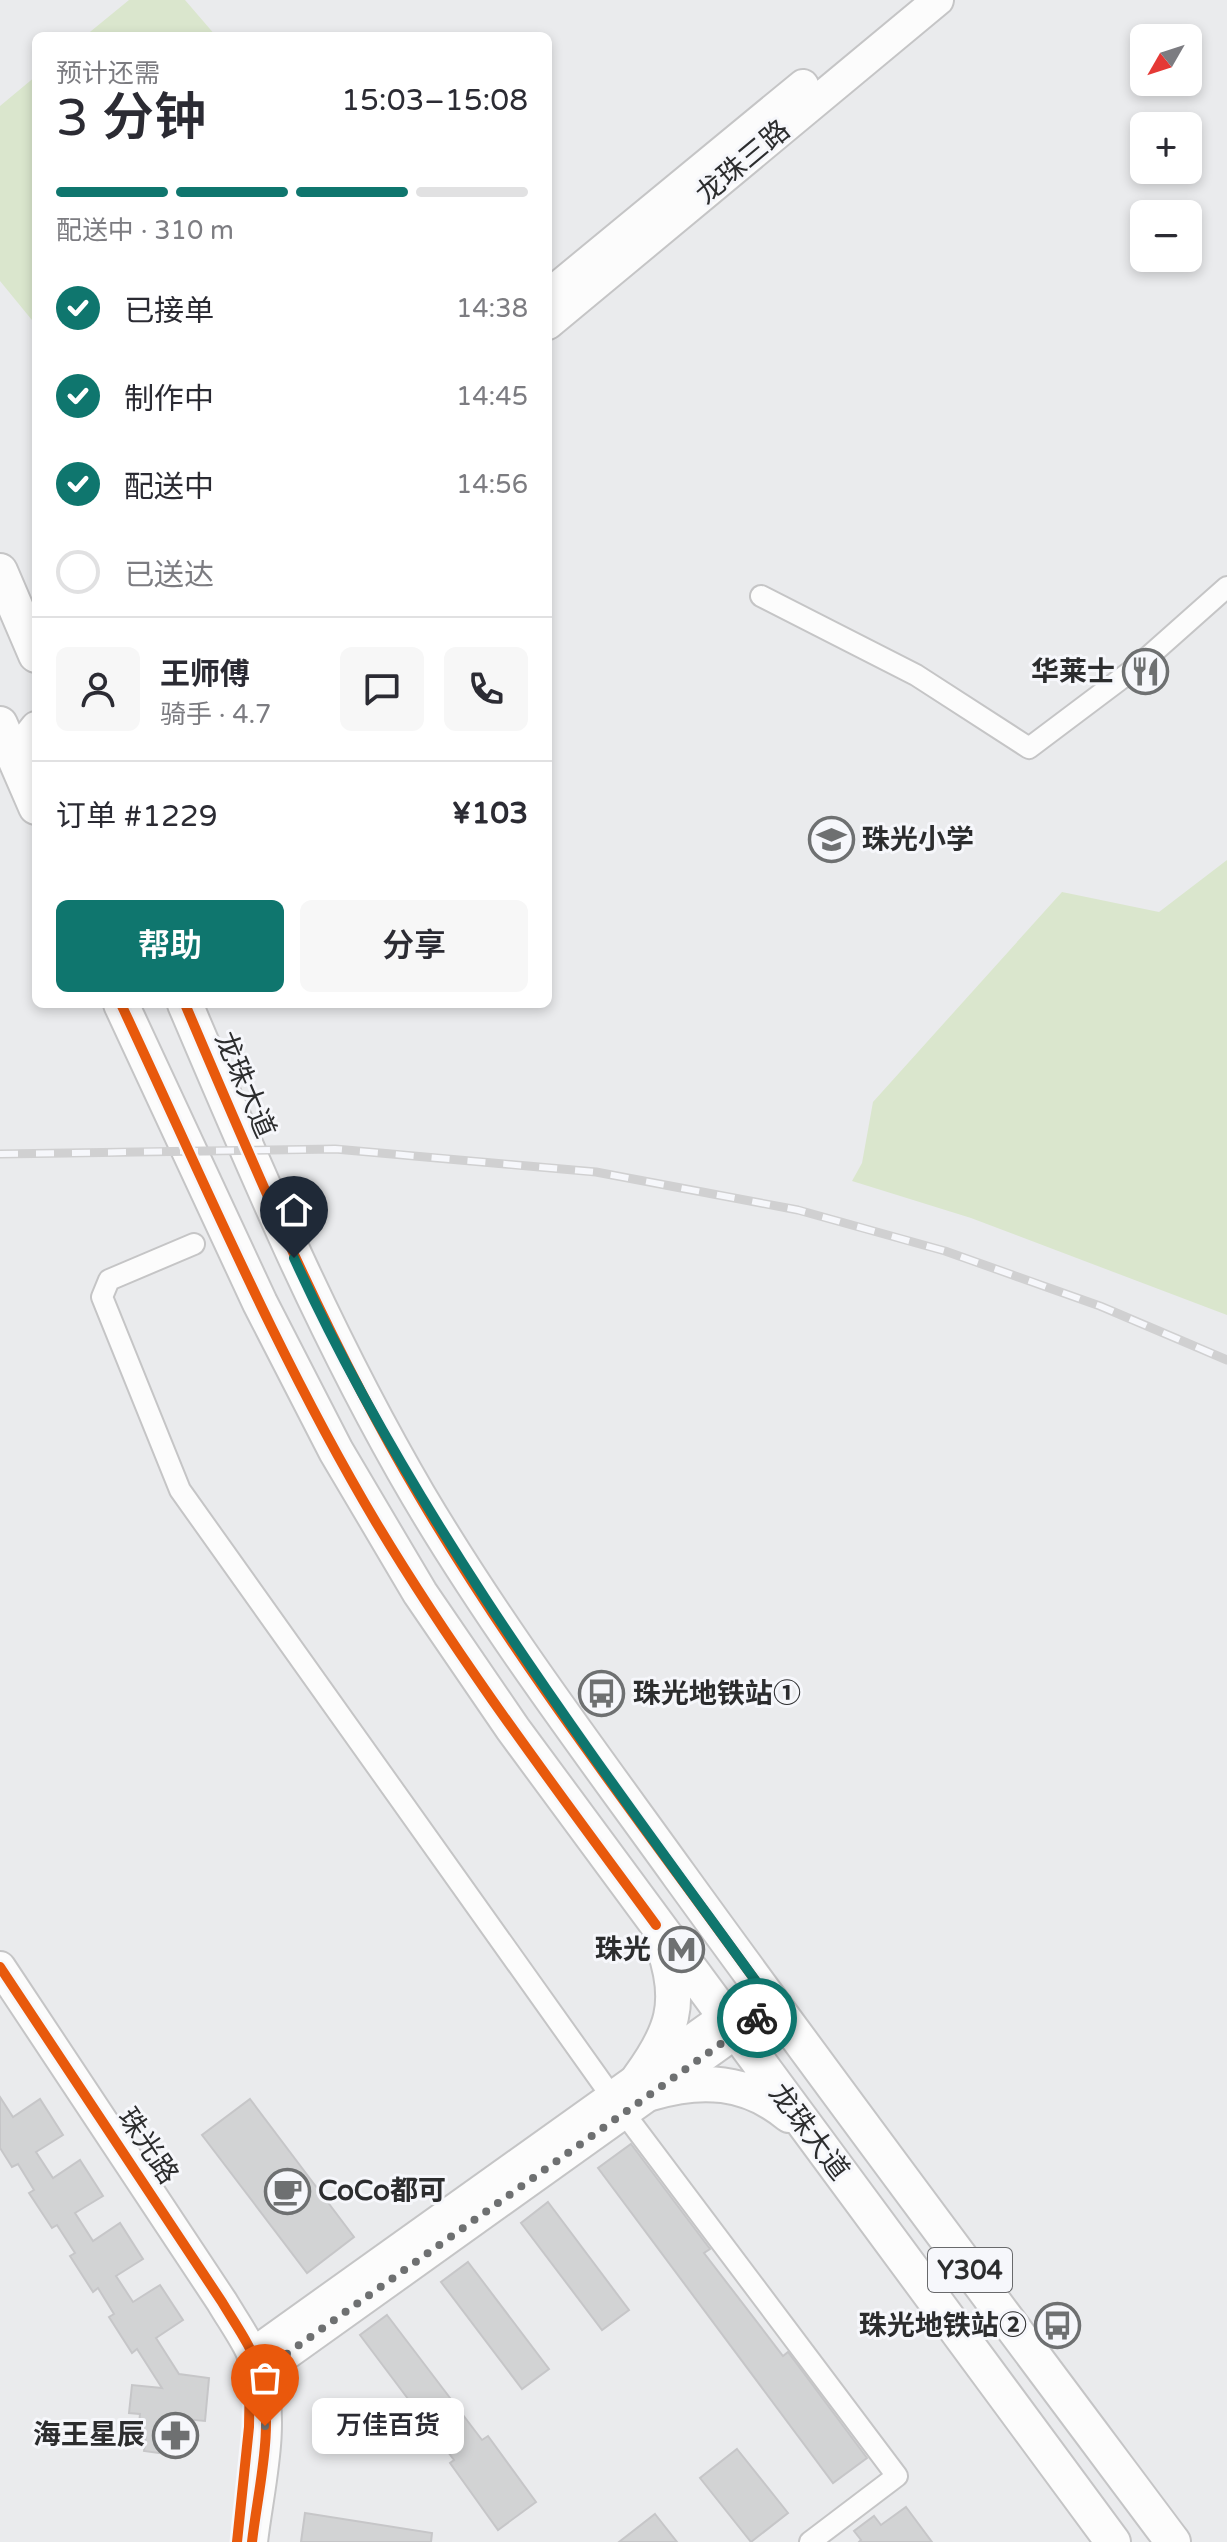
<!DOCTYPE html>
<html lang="zh">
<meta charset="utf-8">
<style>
:root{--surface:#fff;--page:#f7f7f7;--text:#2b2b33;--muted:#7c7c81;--line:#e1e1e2;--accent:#0f766e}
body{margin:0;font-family:"Varela Round","Noto Sans SC",sans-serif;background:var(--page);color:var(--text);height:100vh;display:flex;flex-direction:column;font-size:30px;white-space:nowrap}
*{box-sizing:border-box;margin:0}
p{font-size:26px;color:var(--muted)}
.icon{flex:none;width:44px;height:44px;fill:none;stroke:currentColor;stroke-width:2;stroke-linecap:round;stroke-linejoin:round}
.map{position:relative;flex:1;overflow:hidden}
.side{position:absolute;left:32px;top:32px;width:520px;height:976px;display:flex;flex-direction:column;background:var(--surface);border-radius:12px;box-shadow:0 4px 12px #0003}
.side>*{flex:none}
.needle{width:52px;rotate:231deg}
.tools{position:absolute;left:1130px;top:24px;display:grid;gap:16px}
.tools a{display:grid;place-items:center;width:72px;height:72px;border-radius:12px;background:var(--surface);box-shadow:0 4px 12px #0003;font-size:40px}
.pin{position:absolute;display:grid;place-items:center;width:68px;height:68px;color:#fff;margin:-82px -34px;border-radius:50% 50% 50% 0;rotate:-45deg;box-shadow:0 0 8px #0007}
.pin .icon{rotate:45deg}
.courier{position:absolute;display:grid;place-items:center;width:80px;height:80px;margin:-40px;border:6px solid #0f766e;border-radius:50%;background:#fff;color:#222;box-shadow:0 2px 10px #0007}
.bubble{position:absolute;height:56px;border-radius:12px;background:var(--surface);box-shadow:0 4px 12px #0003;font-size:26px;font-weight:600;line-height:56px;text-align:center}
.overview em{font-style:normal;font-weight:600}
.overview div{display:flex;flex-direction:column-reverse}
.overview{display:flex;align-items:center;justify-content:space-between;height:136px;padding:0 24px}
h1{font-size:52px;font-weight:600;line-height:60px}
.bar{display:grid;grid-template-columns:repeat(4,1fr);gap:12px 8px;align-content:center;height:96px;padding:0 24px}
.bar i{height:10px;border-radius:6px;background:var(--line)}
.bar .current{background:var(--accent)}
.bar p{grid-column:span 4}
.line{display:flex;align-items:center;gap:20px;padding:0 24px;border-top:2px solid var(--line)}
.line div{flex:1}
.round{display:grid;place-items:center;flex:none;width:84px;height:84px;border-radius:12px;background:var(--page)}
ol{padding:0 24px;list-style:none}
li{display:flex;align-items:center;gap:24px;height:88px}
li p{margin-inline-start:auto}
li .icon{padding:8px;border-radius:50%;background:var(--accent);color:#fff;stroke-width:4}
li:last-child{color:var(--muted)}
li i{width:44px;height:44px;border:4px solid var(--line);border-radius:50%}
.primary-button{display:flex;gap:16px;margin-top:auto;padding:16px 24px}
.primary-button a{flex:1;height:92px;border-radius:12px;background:var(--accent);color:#fff;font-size:32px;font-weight:600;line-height:92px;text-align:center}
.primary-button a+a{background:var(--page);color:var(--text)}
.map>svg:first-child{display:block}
.green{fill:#dae6cd}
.building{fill:#d2d3d4;stroke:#c6c6c8;stroke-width:2}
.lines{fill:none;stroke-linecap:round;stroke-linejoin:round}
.street-casing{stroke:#c5c5c6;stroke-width:24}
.secondary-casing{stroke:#c5c5c6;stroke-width:34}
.primary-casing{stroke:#c5c5c6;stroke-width:38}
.street{stroke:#fcfcfc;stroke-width:20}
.secondary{stroke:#fcfcfc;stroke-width:30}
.primary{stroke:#fcfcfc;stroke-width:34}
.rail-casing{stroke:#d0d0d1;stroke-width:9}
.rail{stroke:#f6f7fb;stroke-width:6;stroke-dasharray:18;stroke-linecap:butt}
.cycleway-casing{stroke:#f6f7fb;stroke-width:15}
.cycleway{stroke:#e8590c;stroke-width:10}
.done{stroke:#6e7071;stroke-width:8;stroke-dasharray:0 14.4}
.route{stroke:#0f766e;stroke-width:10}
.labels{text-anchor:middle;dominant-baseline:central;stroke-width:6;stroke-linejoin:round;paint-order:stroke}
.shield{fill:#f6f7fb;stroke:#696a6c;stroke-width:2}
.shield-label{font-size:26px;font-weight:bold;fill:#2c2d2e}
.street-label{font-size:28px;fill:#2c2d2e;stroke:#f6f7fb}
.poi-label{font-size:28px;font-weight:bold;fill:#2c2d2e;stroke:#f6f7fb;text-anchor:end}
</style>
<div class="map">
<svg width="1227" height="2542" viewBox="0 0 1227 2542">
<rect width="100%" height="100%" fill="#eaebed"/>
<path class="green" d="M 129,0 L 185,0 L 216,36 L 85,36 Z
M 36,76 L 36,325 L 0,281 L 0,106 Z
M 1227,860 L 1227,1315 L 971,1218 L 852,1181 L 862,1163 L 873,1102 L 1062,892 L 1159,912 Z"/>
<path class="building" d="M 0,2097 L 13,2117 L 40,2099 L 63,2135 L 36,2152 L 53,2178 L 80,2160 L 103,2196 L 75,2213 L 93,2241 L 120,2223 L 143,2259 L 116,2276 L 133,2302 L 160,2285 L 183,2320 L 156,2338 L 179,2374 L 209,2378 L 205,2421 L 185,2419 L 183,2439 L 176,2438 L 174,2455 L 144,2451 L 146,2435 L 138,2434 L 140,2414 L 129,2413 L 132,2385 L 162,2388 L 137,2349 L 132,2353 L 109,2317 L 114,2314 L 98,2288 L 93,2292 L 70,2256 L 75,2253 L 57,2225 L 52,2228 L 29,2193 L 34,2190 L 18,2164 L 12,2167 L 0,2148 Z
M 250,2099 L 354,2237 L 307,2273 L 202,2135 Z
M 631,2144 L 710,2249 L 704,2253 L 783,2356 L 788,2352 L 867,2458 L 833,2483 L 598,2168 Z
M 548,2202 L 629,2310 L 602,2330 L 521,2223 Z
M 468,2262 L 549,2369 L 522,2389 L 441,2282 Z
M 387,2315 L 482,2440 L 488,2436 L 536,2502 L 498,2530 L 450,2463 L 454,2460 L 360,2335 Z
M 737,2449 L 788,2513 L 751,2542 L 700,2478 Z
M 906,2507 L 932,2542 L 859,2542 L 861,2540 L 854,2531 L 874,2516 L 881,2525 Z
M 305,2513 L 432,2533 L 431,2542 L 301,2542 Z
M 655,2514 L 677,2542 L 619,2542 Z"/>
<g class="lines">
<defs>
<path id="street" d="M 761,596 L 916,675 L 1029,748 L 1138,666 L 1227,587
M 194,1244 L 109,1280 L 102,1297 L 180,1490 L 612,2097
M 624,2113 L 897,2476 L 810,2542"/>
<path id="secondary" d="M 548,295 L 803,85
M 548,324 L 938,0
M 14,755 L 36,727
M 0,1967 L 222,2302 C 235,2324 253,2348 260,2374 C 275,2426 258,2489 252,2542
M 249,2381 L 761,2015 L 768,1998 L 749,1999 L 252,2354"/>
<path id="primary" d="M 0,571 L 36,655
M 0,724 L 36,807
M 121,1004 L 260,1303 L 336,1451 L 420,1593 L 513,1729 L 1113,2542
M 185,1004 C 256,1171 326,1338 418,1495 C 496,1627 589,1750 679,1875 C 841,2099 1007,2320 1173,2542
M 639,2078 C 672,2033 683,2003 664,1948
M 651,2093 C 701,2078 747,2080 789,2115"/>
</defs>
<use href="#street" class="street-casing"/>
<use href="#secondary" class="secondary-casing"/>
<use href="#primary" class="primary-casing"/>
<use href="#street" class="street"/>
<use href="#secondary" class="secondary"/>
<use href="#primary" class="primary"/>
<defs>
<path id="rail" d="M 0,1154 L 335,1149 L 596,1172 L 798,1210 L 945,1251 L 1100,1306 L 1227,1360"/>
</defs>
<use href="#rail" class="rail-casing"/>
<use href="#rail" class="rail"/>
<defs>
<path id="cycleway" d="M 121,1004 C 203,1179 278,1358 377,1524 C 461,1664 560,1794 656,1925
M 185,1004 C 256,1171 326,1339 419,1496 C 522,1671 649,1833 768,1998
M 0,1967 L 222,2302 C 235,2324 253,2348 260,2374 C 275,2426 258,2489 252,2542
M 237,2542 L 249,2427 L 250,2370"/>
</defs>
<use href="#cycleway" class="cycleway-casing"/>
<use href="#cycleway" class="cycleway"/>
</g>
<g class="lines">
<path class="done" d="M 265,2426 L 260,2373 L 757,2018"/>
<path class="route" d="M 294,1258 C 417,1527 596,1760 768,1998 L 757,2018"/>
</g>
<defs>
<symbol id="restaurant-ring" viewBox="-11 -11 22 22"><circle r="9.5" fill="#f6f7fb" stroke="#6e7071" stroke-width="1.5"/><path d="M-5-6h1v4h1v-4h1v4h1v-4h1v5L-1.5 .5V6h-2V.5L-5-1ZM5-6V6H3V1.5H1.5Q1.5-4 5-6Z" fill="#6e7071"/></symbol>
<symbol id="school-ring" viewBox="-11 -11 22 22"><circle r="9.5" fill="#f6f7fb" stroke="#6e7071" stroke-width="1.5"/><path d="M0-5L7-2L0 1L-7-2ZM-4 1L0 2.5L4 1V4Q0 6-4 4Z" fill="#6e7071"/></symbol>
<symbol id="bus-ring" viewBox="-11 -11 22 22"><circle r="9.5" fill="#f6f7fb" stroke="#6e7071" stroke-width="1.5"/><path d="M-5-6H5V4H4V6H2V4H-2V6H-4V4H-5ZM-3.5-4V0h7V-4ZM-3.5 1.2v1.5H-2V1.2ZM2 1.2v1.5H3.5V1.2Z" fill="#6e7071"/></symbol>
<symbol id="metro-ring" viewBox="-11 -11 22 22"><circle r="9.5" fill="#f6f7fb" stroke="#6e7071" stroke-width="1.5"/><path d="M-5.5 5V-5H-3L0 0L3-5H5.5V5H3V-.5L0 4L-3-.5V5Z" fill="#6e7071"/></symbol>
<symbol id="cafe-ring" viewBox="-11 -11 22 22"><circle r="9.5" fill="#f6f7fb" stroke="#6e7071" stroke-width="1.5"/><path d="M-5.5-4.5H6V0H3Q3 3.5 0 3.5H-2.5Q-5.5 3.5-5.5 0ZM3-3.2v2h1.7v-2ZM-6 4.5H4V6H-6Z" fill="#6e7071"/></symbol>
<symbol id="pharmacy-ring" viewBox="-11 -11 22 22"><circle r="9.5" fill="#f6f7fb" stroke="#6e7071" stroke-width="1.5"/><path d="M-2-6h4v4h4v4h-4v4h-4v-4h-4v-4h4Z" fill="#6e7071"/></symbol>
</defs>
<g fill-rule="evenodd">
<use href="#restaurant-ring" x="1120" y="646" width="51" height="51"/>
<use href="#school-ring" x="806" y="814" width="51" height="51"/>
<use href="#bus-ring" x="576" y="1668" width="51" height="51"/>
<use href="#metro-ring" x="656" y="1924" width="51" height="51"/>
<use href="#cafe-ring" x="262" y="2166" width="51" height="51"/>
<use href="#bus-ring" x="1032" y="2300" width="51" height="51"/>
<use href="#pharmacy-ring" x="150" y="2410" width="51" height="51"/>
</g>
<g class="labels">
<rect class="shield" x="928" y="2248" width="84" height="44" rx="6"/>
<g class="shield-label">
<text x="970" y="2270">Y304</text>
</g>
<g class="street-label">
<text transform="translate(743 162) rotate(-40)">龙珠三路</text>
<text transform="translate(245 1085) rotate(67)">龙珠大道</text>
<text transform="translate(809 2132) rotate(53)">龙珠大道</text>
<text transform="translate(148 2146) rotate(56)">珠光路</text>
</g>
<g class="poi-label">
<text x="1115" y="672">华莱士</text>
<text x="862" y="840" text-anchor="start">珠光小学</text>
<text x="633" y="1694" text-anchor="start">珠光地铁站①</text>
<text x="651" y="1950">珠光</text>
<text x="318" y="2191" text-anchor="start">CoCo都可</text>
<text x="1027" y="2326">珠光地铁站②</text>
<text x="145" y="2435">海王星辰</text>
</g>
</g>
</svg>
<div class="tools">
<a><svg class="needle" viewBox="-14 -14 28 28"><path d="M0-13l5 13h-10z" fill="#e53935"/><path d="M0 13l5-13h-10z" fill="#7c7c81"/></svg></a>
<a>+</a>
<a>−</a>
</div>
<div class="pin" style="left:265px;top:2426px;background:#ea580c"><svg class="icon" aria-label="bag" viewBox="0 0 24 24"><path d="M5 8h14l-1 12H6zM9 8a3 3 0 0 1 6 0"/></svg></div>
<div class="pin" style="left:294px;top:1258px;background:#1f2937"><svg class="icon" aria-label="home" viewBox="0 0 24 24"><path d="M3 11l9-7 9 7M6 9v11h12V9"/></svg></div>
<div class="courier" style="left:757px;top:2018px"><svg class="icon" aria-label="bike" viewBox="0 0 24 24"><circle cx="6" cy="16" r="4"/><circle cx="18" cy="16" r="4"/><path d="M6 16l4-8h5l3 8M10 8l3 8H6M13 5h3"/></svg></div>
<div class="bubble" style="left:312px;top:2398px;width:152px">万佳百货</div>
<section class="side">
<div class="overview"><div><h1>3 分钟</h1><p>预计还需</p></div><em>15:03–15:08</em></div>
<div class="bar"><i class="current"></i><i class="current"></i><i class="current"></i><i></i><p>配送中 · 310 m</p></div>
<ol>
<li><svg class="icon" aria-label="check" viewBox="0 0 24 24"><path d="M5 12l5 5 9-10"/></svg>已接单<p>14:38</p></li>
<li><svg class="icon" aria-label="check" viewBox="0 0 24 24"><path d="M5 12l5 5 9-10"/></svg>制作中<p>14:45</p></li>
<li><svg class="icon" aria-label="check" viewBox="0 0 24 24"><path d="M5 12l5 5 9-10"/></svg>配送中<p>14:56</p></li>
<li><i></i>已送达</li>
</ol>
<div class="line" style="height:144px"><a class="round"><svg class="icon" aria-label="person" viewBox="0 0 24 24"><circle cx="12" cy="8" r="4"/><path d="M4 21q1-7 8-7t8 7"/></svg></a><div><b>王师傅</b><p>骑手 · 4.7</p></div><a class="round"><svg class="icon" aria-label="chat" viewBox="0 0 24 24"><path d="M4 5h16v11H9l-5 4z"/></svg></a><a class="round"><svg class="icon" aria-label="phone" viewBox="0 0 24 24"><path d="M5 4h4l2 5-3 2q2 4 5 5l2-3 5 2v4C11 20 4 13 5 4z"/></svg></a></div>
<div class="line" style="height:104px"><div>订单 #1229</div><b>¥103</b></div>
<div class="primary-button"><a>帮助</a><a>分享</a></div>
</section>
</div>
